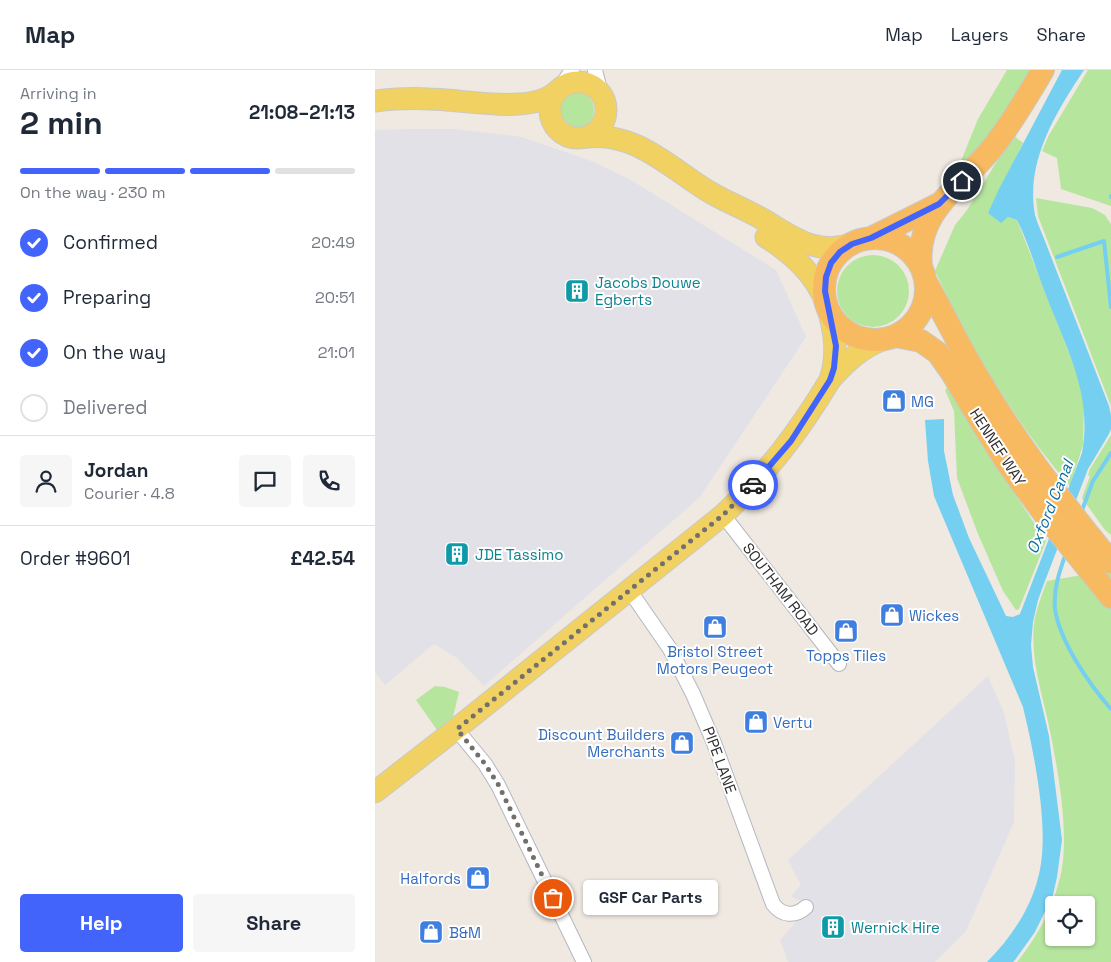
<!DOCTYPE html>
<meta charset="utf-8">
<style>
:root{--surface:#fff;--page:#f6f6f7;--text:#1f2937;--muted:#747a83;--line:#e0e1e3;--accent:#4264fb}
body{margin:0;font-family:"Space Grotesk",sans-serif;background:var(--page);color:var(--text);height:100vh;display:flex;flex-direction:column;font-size:19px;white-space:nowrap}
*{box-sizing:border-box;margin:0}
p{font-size:16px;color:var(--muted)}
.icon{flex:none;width:28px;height:28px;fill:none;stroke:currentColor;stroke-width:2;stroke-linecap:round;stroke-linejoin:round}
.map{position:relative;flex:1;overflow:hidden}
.panel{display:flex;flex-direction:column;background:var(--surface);width:375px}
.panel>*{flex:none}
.tools{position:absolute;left:670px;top:826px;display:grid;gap:10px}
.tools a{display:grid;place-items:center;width:50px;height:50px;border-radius:5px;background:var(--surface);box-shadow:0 1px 4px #0004;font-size:25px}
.pin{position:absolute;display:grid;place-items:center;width:42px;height:42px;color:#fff;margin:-21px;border:2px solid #fff;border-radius:50%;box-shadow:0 1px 5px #0007}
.courier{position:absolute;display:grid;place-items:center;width:50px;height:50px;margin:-25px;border:4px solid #4264fb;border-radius:50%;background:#fff;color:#222;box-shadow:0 1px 6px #0007}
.bubble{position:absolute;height:35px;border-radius:5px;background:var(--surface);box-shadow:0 1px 4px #0004;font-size:16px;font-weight:600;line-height:35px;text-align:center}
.overview em{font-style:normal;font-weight:600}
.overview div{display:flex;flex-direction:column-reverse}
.overview{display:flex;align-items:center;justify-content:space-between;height:85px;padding:0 20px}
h1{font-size:32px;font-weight:600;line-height:38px}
.bar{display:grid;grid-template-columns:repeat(4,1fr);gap:8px 5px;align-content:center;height:60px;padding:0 20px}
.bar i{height:6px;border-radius:4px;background:var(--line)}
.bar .selected{background:var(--accent)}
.bar p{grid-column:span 4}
.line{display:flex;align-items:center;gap:12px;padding:0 20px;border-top:1px solid var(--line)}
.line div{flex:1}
.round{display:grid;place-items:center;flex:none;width:52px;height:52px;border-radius:5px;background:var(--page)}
ol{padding:0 20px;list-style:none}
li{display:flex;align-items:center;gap:15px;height:55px}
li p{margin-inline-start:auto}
li .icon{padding:5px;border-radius:50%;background:var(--accent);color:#fff;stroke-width:4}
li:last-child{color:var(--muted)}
li i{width:28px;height:28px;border:2px solid var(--line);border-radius:50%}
.button{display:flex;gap:10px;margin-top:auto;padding:10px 20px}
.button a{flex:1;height:58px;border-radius:5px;background:var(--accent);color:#fff;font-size:20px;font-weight:600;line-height:58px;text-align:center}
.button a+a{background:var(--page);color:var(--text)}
header{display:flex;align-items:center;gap:30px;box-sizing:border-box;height:70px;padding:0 25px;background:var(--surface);border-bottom:1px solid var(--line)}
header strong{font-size:24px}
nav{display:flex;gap:28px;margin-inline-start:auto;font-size:18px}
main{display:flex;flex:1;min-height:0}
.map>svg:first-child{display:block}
.industrial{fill:#e3e1e8}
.green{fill:#b6e59e;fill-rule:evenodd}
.water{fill:#75cff0}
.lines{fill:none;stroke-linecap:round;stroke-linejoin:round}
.stream{stroke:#75cff0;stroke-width:4}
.minor-casing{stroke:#b4b7c1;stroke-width:16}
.primary-casing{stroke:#c9c9c9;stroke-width:23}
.trunk-casing{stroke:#c9c9c9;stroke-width:24}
.minor{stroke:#fff;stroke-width:14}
.primary{stroke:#f2d163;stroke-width:21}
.trunk{stroke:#f8ba60;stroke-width:22}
.done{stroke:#726f6d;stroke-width:5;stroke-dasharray:0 9}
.route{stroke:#4264fb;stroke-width:6}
.labels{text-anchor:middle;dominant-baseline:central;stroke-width:4;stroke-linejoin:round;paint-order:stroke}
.culture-label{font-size:15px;fill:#0d838f;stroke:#fff;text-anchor:start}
.shop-label{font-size:15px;fill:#366cbe;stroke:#fff;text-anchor:start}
.street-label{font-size:15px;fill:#2e2e2e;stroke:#fff}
.water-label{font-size:16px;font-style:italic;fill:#0d6fa3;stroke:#fff}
</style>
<header>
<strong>Map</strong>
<nav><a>Map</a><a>Layers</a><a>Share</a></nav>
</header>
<main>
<section class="panel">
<div class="overview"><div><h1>2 min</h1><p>Arriving in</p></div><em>21:08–21:13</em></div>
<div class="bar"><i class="selected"></i><i class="selected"></i><i class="selected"></i><i></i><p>On the way · 230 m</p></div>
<ol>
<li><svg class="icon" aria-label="check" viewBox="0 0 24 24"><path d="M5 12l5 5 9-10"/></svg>Confirmed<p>20:49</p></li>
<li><svg class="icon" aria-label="check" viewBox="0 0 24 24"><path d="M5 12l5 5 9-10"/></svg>Preparing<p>20:51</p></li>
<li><svg class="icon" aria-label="check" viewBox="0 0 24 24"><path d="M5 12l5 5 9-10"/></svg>On the way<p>21:01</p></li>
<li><i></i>Delivered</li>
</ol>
<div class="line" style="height:90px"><a class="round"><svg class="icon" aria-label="person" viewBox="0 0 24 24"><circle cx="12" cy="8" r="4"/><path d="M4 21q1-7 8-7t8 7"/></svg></a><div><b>Jordan</b><p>Courier · 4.8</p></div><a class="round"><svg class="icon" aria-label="chat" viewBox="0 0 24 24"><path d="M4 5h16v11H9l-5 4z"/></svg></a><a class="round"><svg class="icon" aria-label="phone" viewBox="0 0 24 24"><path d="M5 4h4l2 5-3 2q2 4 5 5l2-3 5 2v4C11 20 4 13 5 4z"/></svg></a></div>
<div class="line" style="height:65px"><div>Order #9601</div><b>£42.54</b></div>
<div class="button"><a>Help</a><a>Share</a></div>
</section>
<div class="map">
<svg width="736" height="892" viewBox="0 0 736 892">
<rect width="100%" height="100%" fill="#efe9e1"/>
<path class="industrial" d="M 32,59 L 79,59 L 147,67 L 219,92 L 256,110 L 401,200 L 431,267 L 325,427 L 109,616 L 82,588 L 59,574 L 10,615 L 0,602 L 0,60 Z
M 613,606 L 629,643 L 640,691 L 639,752 L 591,861 L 560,892 L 413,892 L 405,870 L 433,838 L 427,832 L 416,826 L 426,815 L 413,790 Z"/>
<path class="green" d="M 632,0 L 656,0 L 620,60 L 586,98 L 586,91 L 603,49 Z
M 713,0 L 736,0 L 736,136 L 686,119 L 682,88 L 667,81 L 674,65 Z
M183 40a18 18 0 1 1 36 0a18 18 0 1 1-36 0Z
M 638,65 L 648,73 L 613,143 L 629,149 L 633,147 L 642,150 L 703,306 L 709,336 L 708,375 L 695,416 C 639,352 596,277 560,201 L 580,155 L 592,140 Z
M 661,128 L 717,138 L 730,145 L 736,154 L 736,336 L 663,146 Z
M462 221a36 36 0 1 1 72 0a36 36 0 1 1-72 0Z
M 575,315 L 596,357 L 671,471 L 644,539 L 641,540 L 628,521 L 603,464 L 582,408 L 579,341 L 570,320 Z
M 736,365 L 736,465 L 730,460 L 707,428 L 715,406 L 713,405 L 715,399 Z
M 736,500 L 736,892 L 642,892 C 662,868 677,839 685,808 C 695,769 684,706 676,666 C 669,628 655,593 659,554 C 661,539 667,525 672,511 ZM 679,835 L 711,835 L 711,868 L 679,868 Z
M 60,616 L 70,617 L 84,622 L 78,647 L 62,660 L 41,630 Z"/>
<path class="water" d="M 687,0 L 709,0 C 681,42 650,92 660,145 C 662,152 665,159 668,166 L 734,336 L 736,345 L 736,359 L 734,364 L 713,399 L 670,511 L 663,530 L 658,552 L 656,575 L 658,597 L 674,666 L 687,770 L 682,807 L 678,825 L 660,862 L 640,890 L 638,892 L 612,892 C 635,869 655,840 663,808 C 676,763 659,683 648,637 L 559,426 L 553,391 L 550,350 L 569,349 L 569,381 L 578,425 L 594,468 L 631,546 L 638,547 L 645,544 L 707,383 C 718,324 691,278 671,225 C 661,200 654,174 642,150 L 633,147 L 626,153 L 613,143 L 624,119 Z"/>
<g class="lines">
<path class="stream" d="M 736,127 L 736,126
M 682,187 L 729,171 L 736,237
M 706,443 L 718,411 L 736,383
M 691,483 C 685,500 678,519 680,539 C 685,572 714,614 736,639"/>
<defs>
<path id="minor" d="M 220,0 L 226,24
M 185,18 L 197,0
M 348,445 L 464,594
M 255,521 L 295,579 L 318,624 L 339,673 L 398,834 C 407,846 420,847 431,837
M 81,659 L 110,694 L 123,715 L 209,892"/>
<path id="primary" d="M175 40a28 28 0 1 1 56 0a28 28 0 1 1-56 0Z
M 0,31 C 18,29 36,28 54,29 C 87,29 155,45 181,22
M 212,67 C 262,61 298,101 338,124 C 354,133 372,140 389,150 C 418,167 441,186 477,174
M 391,167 C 419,185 440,204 452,235
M 453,239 C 460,264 463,285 455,310
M 0,722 L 81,659 L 348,445 C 393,402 423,363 455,310 C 471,292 487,277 510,269"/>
<path id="trunk" d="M 496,168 L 564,134
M449 219a51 51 0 1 1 102 0a51 51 0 1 1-102 0Z
M 546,196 C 540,141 588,115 618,77 C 637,53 652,27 668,0
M 551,212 C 569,244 585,278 604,309 C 642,374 688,434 736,492
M 521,266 L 546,271 L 563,283 L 577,303 L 607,353 L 632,393 L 670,445 L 736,527"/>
</defs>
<use href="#minor" class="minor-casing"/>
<use href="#primary" class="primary-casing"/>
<use href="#trunk" class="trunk-casing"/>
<use href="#minor" class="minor"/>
<use href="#primary" class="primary"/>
<use href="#trunk" class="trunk"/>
</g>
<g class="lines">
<path class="done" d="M 178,828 L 123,714 L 110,694 L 82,659 L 348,445 L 378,415"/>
<path class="route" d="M 378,415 L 416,371 L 455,310 L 459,298 L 461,276 L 450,221 L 451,207 L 456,193 L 465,182 L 477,174 L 496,168 L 564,134 L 587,111"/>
</g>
<defs>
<symbol id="building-square" viewBox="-11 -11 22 22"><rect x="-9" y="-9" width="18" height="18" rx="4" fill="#0f9aa8" stroke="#fff"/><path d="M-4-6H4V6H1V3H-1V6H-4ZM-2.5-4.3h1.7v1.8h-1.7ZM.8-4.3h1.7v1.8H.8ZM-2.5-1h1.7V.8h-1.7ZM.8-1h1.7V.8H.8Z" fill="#fff"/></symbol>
<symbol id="shop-square" viewBox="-11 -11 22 22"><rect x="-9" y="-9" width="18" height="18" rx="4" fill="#3f7fe0" stroke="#fff"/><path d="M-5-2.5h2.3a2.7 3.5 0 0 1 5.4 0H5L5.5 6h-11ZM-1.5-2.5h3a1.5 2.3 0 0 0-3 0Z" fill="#fff"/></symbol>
</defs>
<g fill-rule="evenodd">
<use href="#building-square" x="188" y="207" width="28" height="28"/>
<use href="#shop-square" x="505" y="317" width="28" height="28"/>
<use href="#building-square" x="68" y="470" width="28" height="28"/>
<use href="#shop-square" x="503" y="531" width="28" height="28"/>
<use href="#shop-square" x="326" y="543" width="28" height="28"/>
<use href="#shop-square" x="457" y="547" width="28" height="28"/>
<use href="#shop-square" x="367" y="638" width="28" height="28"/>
<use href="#shop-square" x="293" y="659" width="28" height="28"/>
<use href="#shop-square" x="89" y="794" width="28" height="28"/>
<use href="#building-square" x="444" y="843" width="28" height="28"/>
<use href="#shop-square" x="42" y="848" width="28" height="28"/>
</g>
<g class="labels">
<g class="culture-label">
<text x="220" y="212">Jacobs Douwe<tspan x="220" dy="17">Egberts</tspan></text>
<text x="100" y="484">JDE Tassimo</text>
<text x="476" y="857">Wernick Hire</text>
</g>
<g class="shop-label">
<text x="536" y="331">MG</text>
<text x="534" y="545">Wickes</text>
<text x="340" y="581" text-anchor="middle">Bristol Street<tspan x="340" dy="17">Motors Peugeot</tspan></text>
<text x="471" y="585" text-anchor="middle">Topps Tiles</text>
<text x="398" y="652">Vertu</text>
<text x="290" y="664" text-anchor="end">Discount Builders<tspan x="290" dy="17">Merchants</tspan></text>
<text x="86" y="808" text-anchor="end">Halfords</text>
<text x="74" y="862">B&amp;M</text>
</g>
<g class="street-label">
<text transform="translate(623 377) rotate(57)">HENNEF WAY</text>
<text transform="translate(406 519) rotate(52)">SOUTHAM ROAD</text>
<text transform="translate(345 690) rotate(70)">PIPE LANE</text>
</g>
<g class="water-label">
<text transform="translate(675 437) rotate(-68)">Oxford Canal</text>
</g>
</g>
</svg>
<div class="tools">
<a><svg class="icon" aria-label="locate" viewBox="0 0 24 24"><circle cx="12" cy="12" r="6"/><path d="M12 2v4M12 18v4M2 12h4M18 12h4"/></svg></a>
</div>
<div class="pin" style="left:178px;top:828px;background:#ea580c"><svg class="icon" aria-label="bag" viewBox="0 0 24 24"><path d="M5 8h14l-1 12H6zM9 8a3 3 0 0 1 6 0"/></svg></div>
<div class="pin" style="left:587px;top:111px;background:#1f2937"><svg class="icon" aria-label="home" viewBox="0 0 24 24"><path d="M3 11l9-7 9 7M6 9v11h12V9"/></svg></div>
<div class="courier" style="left:378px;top:415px"><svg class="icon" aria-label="car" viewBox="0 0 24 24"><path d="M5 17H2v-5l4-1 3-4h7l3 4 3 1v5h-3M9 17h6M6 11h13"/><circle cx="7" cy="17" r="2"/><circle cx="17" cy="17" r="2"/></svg></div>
<div class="bubble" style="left:208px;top:810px;width:135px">GSF Car Parts</div>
</div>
</main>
